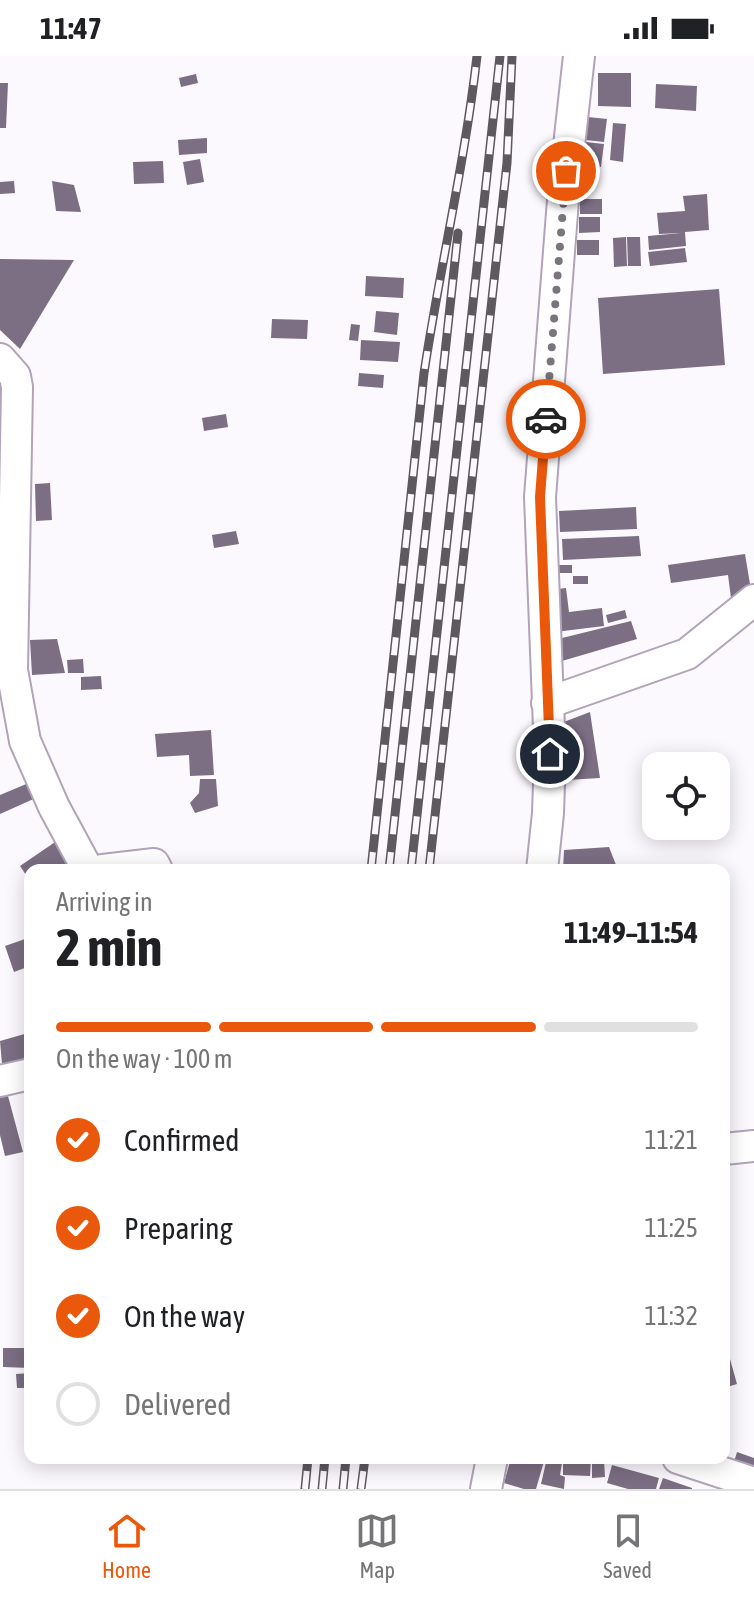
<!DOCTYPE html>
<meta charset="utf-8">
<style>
:root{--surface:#fff;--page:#f6f6f6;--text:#202124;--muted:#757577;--line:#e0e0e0;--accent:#ea580c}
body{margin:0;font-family:"Asap Condensed",sans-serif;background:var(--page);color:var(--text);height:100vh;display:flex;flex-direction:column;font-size:30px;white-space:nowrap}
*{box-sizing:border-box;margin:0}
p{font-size:26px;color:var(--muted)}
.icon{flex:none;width:44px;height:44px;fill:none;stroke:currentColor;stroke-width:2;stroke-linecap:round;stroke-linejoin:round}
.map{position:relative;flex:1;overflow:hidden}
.details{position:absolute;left:24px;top:808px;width:706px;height:600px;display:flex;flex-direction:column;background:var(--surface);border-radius:16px;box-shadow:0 4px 20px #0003}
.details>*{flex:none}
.fabs{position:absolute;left:642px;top:696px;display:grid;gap:16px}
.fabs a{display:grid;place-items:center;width:88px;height:88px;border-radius:16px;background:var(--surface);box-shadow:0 4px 20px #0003;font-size:40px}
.pin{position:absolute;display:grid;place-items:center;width:68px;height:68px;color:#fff;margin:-34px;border:4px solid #fff;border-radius:50%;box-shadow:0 2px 8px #0007}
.courier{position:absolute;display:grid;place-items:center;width:80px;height:80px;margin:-40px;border:6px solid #ea580c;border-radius:50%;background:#fff;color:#222;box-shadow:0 2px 10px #0007}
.headline em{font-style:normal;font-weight:700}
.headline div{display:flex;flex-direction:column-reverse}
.headline{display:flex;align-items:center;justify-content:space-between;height:136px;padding:0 32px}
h1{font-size:52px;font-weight:700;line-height:60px}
.bar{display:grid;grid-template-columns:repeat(4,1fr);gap:12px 8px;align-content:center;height:96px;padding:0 32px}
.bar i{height:10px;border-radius:6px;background:var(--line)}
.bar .current{background:var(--accent)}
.bar p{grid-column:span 4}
ol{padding:0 32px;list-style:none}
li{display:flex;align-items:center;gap:24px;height:88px}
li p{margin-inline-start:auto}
li .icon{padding:8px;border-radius:50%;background:var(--accent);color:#fff;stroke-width:4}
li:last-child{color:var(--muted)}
li i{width:44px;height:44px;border:4px solid var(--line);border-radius:50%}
.status{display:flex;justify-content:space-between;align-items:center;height:56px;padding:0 40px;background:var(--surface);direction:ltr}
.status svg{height:22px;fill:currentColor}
.tabs{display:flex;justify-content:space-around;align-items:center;height:112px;border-top:2px solid var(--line);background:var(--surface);font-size:22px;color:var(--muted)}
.tabs a{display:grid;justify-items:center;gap:4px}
.tabs .current{color:var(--accent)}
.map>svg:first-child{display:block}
.building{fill:#7c6e83}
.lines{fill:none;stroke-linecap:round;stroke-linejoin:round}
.minor-casing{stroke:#b1a3b9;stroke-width:34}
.minor{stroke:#fff;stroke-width:30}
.rail-casing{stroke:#5e5860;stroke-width:9}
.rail{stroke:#fcf9fe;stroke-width:6;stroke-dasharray:18;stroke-linecap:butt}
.done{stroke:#7a757d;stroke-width:8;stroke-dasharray:0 14.4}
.route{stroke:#ea580c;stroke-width:10}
</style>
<div class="status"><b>11:47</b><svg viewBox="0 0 49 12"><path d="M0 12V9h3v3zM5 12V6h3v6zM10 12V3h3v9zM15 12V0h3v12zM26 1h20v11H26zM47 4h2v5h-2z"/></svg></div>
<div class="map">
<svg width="754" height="1433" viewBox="0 0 754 1433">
<rect width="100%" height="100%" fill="#fcf9fe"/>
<path class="building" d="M 598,17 L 631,17 L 631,51 L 598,50 Z
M 196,18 L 198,27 L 181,31 L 179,22 Z
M 0,27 L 8,27 L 6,72 L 0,72 Z
M 656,28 L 697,30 L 696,55 L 655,52 Z
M 588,61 L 607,63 L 604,86 L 586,84 Z
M 613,67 L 626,68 L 623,106 L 610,104 Z
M 207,82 L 207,97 L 179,99 L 178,84 Z
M 586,86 L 604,88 L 601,111 L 583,108 Z
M 200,103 L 204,126 L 187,129 L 183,106 Z
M 163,105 L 164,127 L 134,128 L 133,106 Z
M 14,125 L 15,137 L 0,138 L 0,126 Z
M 52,125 L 74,129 L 81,156 L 56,155 Z
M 707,138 L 709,174 L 685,176 L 686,190 L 649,194 L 648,180 L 681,177 L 659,178 L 657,157 L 685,155 L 683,140 Z
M 580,143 L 602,143 L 602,158 L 580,158 Z
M 579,161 L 600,161 L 600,176 L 579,177 Z
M 626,181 L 627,210 L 614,211 L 613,182 Z
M 627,181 L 640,181 L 641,210 L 628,210 Z
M 577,184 L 599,184 L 599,199 L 577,199 Z
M 685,192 L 687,206 L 650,210 L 648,196 Z
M 0,203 L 74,204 L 20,293 L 0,274 Z
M 366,220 L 404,222 L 403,242 L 365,240 Z
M 719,233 L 725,309 L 603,318 L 598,242 Z
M 376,255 L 399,257 L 397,279 L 374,276 Z
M 272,263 L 308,264 L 307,283 L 271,282 Z
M 351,268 L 360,269 L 358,285 L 349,284 Z
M 361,284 L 400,286 L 398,306 L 360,304 Z
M 359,317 L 384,319 L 383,332 L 358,330 Z
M 226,358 L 228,371 L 204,375 L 202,362 Z
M 50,427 L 52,464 L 36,465 L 35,428 Z
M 636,451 L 637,473 L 560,476 L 559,455 Z
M 236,475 L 239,488 L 214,492 L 212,479 Z
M 639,480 L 641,500 L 563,504 L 562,483 Z
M 745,498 L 752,540 L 741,547 L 731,542 L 728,519 L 671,527 L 668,509 Z
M 556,509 L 572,509 L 572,517 L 557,517 Z
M 573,520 L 588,520 L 588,528 L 573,528 Z
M 566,532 L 569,556 L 602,552 L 604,570 L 555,576 L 550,534 Z
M 625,554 L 627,562 L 608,567 L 606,559 Z
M 631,565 L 637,583 L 562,605 L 562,582 Z
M 57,583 L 65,617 L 32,619 L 30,584 Z
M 83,603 L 84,617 L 68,617 L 67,604 Z
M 101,620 L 102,633 L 81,634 L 81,621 Z
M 590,656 L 600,722 L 567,724 L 561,667 Z
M 211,674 L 214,719 L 190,720 L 189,699 L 157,701 L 155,678 Z
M 200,723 L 216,723 L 218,750 L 195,757 L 190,747 L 199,737 Z
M 31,726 L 38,741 L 0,758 L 0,739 Z
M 61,782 L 75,803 L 58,814 L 30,814 L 30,825 L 20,810 Z
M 609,791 L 618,814 L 563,814 L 564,794 Z
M 25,883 L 30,896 L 30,910 L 14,916 L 5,890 Z
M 28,977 L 30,1001 L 2,1008 L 0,985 Z
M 8,1040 L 23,1096 L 5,1100 L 0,1079 L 0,1042 Z
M 3,1292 L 30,1292 L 30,1312 L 3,1311 Z
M 730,1303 L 737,1328 L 724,1332 L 724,1305 Z
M 30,1317 L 30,1332 L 17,1332 L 16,1318 Z
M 737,1396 L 754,1402 L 754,1433 L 734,1406 Z
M 511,1402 L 545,1402 L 536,1433 L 524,1433 L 504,1427 Z
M 547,1402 L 559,1402 L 557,1407 L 562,1407 L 560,1419 L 565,1421 L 564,1433 L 541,1428 Z
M 563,1402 L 591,1402 L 590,1420 L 563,1419 Z
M 592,1404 L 604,1404 L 605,1421 L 592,1422 Z
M 612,1409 L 659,1422 L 656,1433 L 628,1433 L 607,1427 Z
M 663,1422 L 692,1432 L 692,1433 L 659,1433 Z"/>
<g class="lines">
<defs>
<path id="minor" d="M 0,303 L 15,320 L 17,331 L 12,614 L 25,685 L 54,751 L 88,814
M 547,647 L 687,598 L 754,544
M 103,814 L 154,808 L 157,814
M 542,814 L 548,757 L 550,698 L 540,441 L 563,144 L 579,0
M 0,1025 L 30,1018
M 724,1093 L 754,1090
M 678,1402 L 754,1427
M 486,1433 L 492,1402"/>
</defs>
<use href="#minor" class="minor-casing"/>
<use href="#minor" class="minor"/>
<defs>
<path id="rail" d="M 371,814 L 424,317 C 440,211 465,106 477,0
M 389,814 L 458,177
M 411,814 L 500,0
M 429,814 L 507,107 L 512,0
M 305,1433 L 308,1402
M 322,1433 L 325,1402
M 343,1433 L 346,1402
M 361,1433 L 365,1402"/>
</defs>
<use href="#rail" class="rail-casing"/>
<use href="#rail" class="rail"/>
</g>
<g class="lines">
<path class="done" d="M 546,363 L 566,115"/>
<path class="route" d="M 546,363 L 540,441 L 550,698"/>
</g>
</svg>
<div class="fabs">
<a><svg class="icon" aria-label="locate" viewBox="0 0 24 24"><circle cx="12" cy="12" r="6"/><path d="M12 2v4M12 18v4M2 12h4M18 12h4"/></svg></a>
</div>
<div class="pin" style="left:566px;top:115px;background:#ea580c"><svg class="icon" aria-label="bag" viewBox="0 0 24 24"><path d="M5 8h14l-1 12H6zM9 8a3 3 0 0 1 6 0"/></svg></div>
<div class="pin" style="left:550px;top:698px;background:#1f2937"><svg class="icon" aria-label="home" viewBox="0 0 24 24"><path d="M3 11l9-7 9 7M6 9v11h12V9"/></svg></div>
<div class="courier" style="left:546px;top:363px"><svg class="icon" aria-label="car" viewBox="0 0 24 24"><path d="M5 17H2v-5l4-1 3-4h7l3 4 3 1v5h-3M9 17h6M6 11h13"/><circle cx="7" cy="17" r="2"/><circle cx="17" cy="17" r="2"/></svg></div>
<section class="details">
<div class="headline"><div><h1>2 min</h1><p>Arriving in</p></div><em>11:49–11:54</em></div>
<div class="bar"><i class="current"></i><i class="current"></i><i class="current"></i><i></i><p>On the way · 100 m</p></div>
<ol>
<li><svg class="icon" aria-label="check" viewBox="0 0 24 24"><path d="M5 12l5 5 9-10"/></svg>Confirmed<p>11:21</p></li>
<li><svg class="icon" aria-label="check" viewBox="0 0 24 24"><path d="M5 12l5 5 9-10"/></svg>Preparing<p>11:25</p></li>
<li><svg class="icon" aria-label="check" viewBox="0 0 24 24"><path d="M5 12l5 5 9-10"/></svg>On the way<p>11:32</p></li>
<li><i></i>Delivered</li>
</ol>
</section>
</div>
<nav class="tabs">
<a class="current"><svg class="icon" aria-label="home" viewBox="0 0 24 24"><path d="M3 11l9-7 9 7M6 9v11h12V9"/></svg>Home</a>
<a><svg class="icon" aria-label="map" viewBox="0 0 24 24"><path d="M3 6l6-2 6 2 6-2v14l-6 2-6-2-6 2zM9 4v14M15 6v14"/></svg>Map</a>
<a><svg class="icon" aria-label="saved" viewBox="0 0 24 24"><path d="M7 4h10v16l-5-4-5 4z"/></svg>Saved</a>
</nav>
